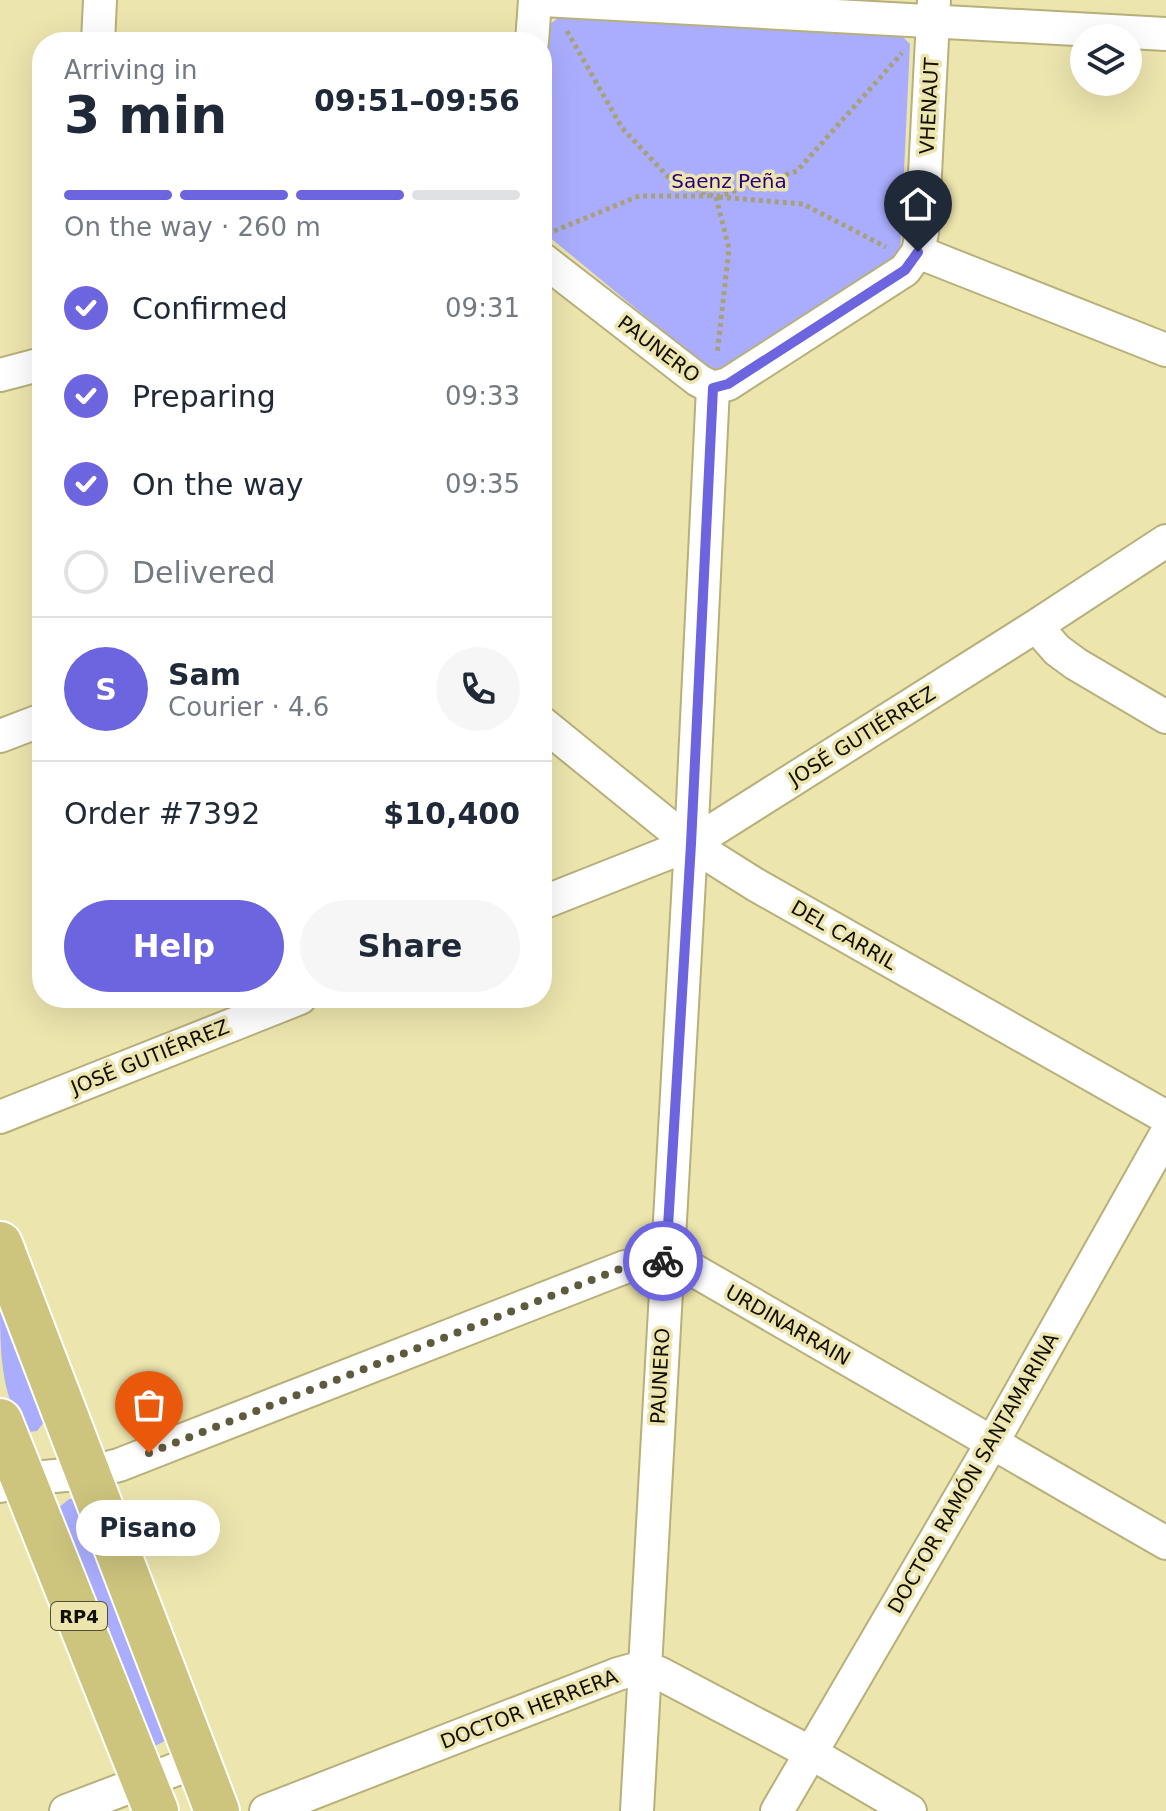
<!DOCTYPE html>
<meta charset="utf-8">
<style>
:root{--surface:#fff;--page:#f6f6f7;--text:#1f2937;--muted:#747a83;--line:#e0e1e3;--accent:#6c65df}
body{margin:0;font-family:"DejaVu Sans",sans-serif;background:var(--page);color:var(--text);height:100vh;display:flex;flex-direction:column;font-size:30px;white-space:nowrap}
*{box-sizing:border-box;margin:0}
p{font-size:26px;color:var(--muted)}
.icon{flex:none;width:44px;height:44px;fill:none;stroke:currentColor;stroke-width:2;stroke-linecap:round;stroke-linejoin:round}
.map{position:relative;flex:1;overflow:hidden}
.side{position:absolute;left:32px;top:32px;width:520px;height:976px;display:flex;flex-direction:column;background:var(--surface);border-radius:32px;box-shadow:0 8px 32px #0002}
.side>*{flex:none}
.buttons{position:absolute;left:1070px;top:24px;display:grid;gap:16px}
.buttons a{display:grid;place-items:center;width:72px;height:72px;border-radius:50%;background:var(--surface);box-shadow:0 8px 32px #0002;font-size:40px}
.pin{position:absolute;display:grid;place-items:center;width:68px;height:68px;color:#fff;margin:-82px -34px;border-radius:50% 50% 50% 0;rotate:-45deg;box-shadow:0 0 8px #0007}
.pin .icon{rotate:45deg}
.courier{position:absolute;display:grid;place-items:center;width:80px;height:80px;margin:-40px;border:6px solid #6c65df;border-radius:50%;background:#fff;color:#222;box-shadow:0 2px 10px #0007}
.bubble{position:absolute;height:56px;border-radius:28px;background:var(--surface);box-shadow:0 8px 32px #0002;font-size:26px;font-weight:700;line-height:56px;text-align:center}
.overview em{font-style:normal;font-weight:700}
.overview div{display:flex;flex-direction:column-reverse}
.overview{display:flex;align-items:center;justify-content:space-between;height:136px;padding:0 32px}
h1{font-size:52px;font-weight:700;line-height:60px}
.bar{display:grid;grid-template-columns:repeat(4,1fr);gap:12px 8px;align-content:center;height:96px;padding:0 32px}
.bar i{height:10px;border-radius:6px;background:var(--line)}
.bar .selected{background:var(--accent)}
.bar p{grid-column:span 4}
.line{display:flex;align-items:center;gap:20px;padding:0 32px;border-top:2px solid var(--line)}
.line div{flex:1}
.round{display:grid;place-items:center;flex:none;width:84px;height:84px;border-radius:42px;background:var(--page)}
ol{padding:0 32px;list-style:none}
li{display:flex;align-items:center;gap:24px;height:88px}
li p{margin-inline-start:auto}
li .icon{padding:8px;border-radius:50%;background:var(--accent);color:#fff;stroke-width:4}
li:last-child{color:var(--muted)}
li i{width:44px;height:44px;border:4px solid var(--line);border-radius:50%}
.button{display:flex;gap:16px;margin-top:auto;padding:16px 32px}
.button a{flex:1;height:92px;border-radius:48px;background:var(--accent);color:#fff;font-size:32px;font-weight:700;line-height:92px;text-align:center}
.button a+a{background:var(--page);color:var(--text)}
.map>svg:first-child{display:block}
.green{fill:#aaadfd}
.lines{fill:none;stroke-linecap:round;stroke-linejoin:round}
.minor-casing{stroke:#b7b07a;stroke-width:36}
.primary-casing{stroke:#fff;stroke-width:48}
.path{stroke:#a7a177;stroke-width:5;stroke-dasharray:4 4;stroke-linecap:butt}
.minor{stroke:#fff;stroke-width:32}
.primary{stroke:#cdc47e;stroke-width:44}
.done{stroke:#5e5a3d;stroke-width:8;stroke-dasharray:0 14.4}
.route{stroke:#6c65df;stroke-width:10}
.labels{text-anchor:middle;dominant-baseline:central;stroke-width:7;stroke-linejoin:round;paint-order:stroke}
.shield{fill:#ece5ae;stroke:#534f34;stroke-width:2}
.shield-label{font-size:18px;font-weight:bold;fill:#120f00}
.street-label{font-size:20px;fill:#120f00;stroke:#ece5ae}
.park-label{font-size:20px;fill:#28007f;stroke:#ece5ae}
</style>
<div class="map">
<svg width="1166" height="1811" viewBox="0 0 1166 1811">
<rect width="100%" height="100%" fill="#ece5ae"/>
<path class="green" d="M 559,17 L 899,33 L 910,44 L 900,255 L 715,374 L 542,231 L 542,79 L 545,28 Z
M 0,1304 L 45,1421 L 37,1431 L 28,1432 C 0,1402 0,1345 0,1304 Z
M 69,1499 L 74,1499 L 167,1740 L 153,1747 L 56,1510 Z"/>
<g class="lines">
<defs>
<path id="minor" d="M 543,0 L 1166,34
M 98,42 L 100,0
M 532,42 L 535,0
M 918,252 L 1166,350
M 542,259 L 698,380 L 713,388
M 0,375 L 42,364
M 713,388 L 728,384 L 905,270 L 918,252 L 922,232 L 934,0
M 1036,626 L 1057,650 L 1076,664 L 1166,717
M 542,723 L 691,844 L 756,885 L 1166,1117
M 0,736 L 42,720
M 542,903 L 691,844 L 1036,626 L 1166,541
M 0,1117 L 300,998
M 0,1486 L 23,1479 L 87,1473 L 119,1465 L 625,1267 L 666,1260 L 695,1271 L 1166,1543
M 66,1811 L 198,1761
M 266,1811 L 618,1674 L 643,1667 L 659,1673 L 811,1753 L 910,1811
M 637,1811 L 691,844 L 713,388
M 777,1811 L 992,1443 L 1166,1134"/>
<path id="primary" d="M 0,1244 L 217,1811
M 0,1421 L 156,1811"/>
</defs>
<use href="#minor" class="minor-casing"/>
<use href="#primary" class="primary-casing"/>
<path class="path" d="M 567,31 L 622,128 L 672,181 L 716,197 L 797,171 L 902,53
M 542,79 L 543,68
M 716,197 L 729,249 L 717,355
M 719,197 L 803,204 L 886,247
M 554,231 L 639,196 L 709,196"/>
<use href="#minor" class="minor"/>
<use href="#primary" class="primary"/>
</g>
<g class="lines">
<path class="done" d="M 149,1453 L 625,1267 L 663,1261"/>
<path class="route" d="M 663,1261 L 666,1260 L 691,844 L 713,388 L 728,384 L 905,270 L 918,252"/>
</g>
<g class="labels">
<rect class="shield" x="51" y="1602" width="56" height="28" rx="6"/>
<g class="shield-label">
<text x="79" y="1616">RP4</text>
</g>
<g class="street-label">
<text transform="translate(929 106) rotate(-87)">VHENAUT</text>
<text transform="translate(659 349) rotate(37)">PAUNERO</text>
<text transform="translate(862 736) rotate(-32)">JOSÉ GUTIÉRREZ</text>
<text transform="translate(844 935) rotate(30)">DEL CARRIL</text>
<text transform="translate(150 1057) rotate(-22)">JOSÉ GUTIÉRREZ</text>
<text transform="translate(788 1325) rotate(30)">URDINARRAIN</text>
<text transform="translate(660 1376) rotate(-87)">PAUNERO</text>
<text transform="translate(973 1473) rotate(-60)">DOCTOR RAMÓN SANTAMARINA</text>
<text transform="translate(529 1709) rotate(-21)">DOCTOR HERRERA</text>
</g>
<g class="park-label">
<text x="729" y="181">Saenz Peña</text>
</g>
</g>
</svg>
<div class="buttons">
<a><svg class="icon" aria-label="layers" viewBox="0 0 24 24"><path d="M12 4l9 5-9 5-9-5zM3 14l9 5 9-5"/></svg></a>
</div>
<div class="pin" style="left:149px;top:1453px;background:#ea580c"><svg class="icon" aria-label="bag" viewBox="0 0 24 24"><path d="M5 8h14l-1 12H6zM9 8a3 3 0 0 1 6 0"/></svg></div>
<div class="pin" style="left:918px;top:252px;background:#1f2937"><svg class="icon" aria-label="home" viewBox="0 0 24 24"><path d="M3 11l9-7 9 7M6 9v11h12V9"/></svg></div>
<div class="courier" style="left:663px;top:1261px"><svg class="icon" aria-label="bike" viewBox="0 0 24 24"><circle cx="6" cy="16" r="4"/><circle cx="18" cy="16" r="4"/><path d="M6 16l4-8h5l3 8M10 8l3 8H6M13 5h3"/></svg></div>
<div class="bubble" style="left:76px;top:1500px;width:144px">Pisano</div>
<section class="side">
<div class="overview"><div><h1>3 min</h1><p>Arriving in</p></div><em>09:51–09:56</em></div>
<div class="bar"><i class="selected"></i><i class="selected"></i><i class="selected"></i><i></i><p>On the way · 260 m</p></div>
<ol>
<li><svg class="icon" aria-label="check" viewBox="0 0 24 24"><path d="M5 12l5 5 9-10"/></svg>Confirmed<p>09:31</p></li>
<li><svg class="icon" aria-label="check" viewBox="0 0 24 24"><path d="M5 12l5 5 9-10"/></svg>Preparing<p>09:33</p></li>
<li><svg class="icon" aria-label="check" viewBox="0 0 24 24"><path d="M5 12l5 5 9-10"/></svg>On the way<p>09:35</p></li>
<li><i></i>Delivered</li>
</ol>
<div class="line" style="height:144px"><b class="round" style="background:var(--accent);color:#fff">S</b><div><b>Sam</b><p>Courier · 4.6</p></div><a class="round"><svg class="icon" aria-label="phone" viewBox="0 0 24 24"><path d="M5 4h4l2 5-3 2q2 4 5 5l2-3 5 2v4C11 20 4 13 5 4z"/></svg></a></div>
<div class="line" style="height:104px"><div>Order #7392</div><b>$10,400</b></div>
<div class="button"><a>Help</a><a>Share</a></div>
</section>
</div>
